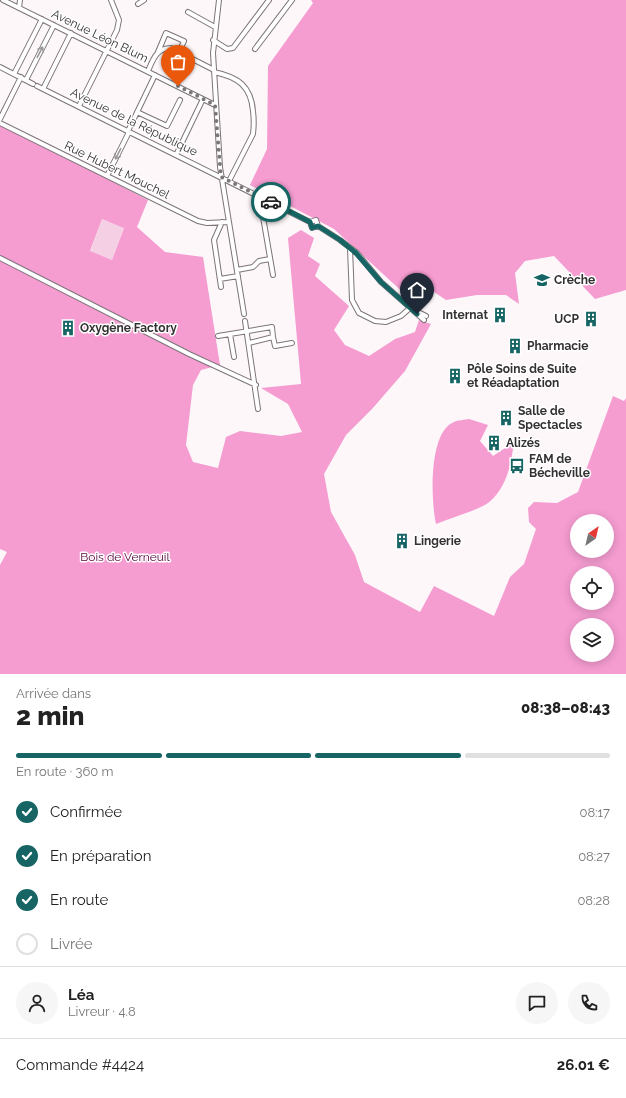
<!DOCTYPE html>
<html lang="fr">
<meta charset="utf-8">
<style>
:root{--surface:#fff;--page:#f6f6f6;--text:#222;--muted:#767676;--line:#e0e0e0;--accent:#166564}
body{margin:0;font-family:Raleway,sans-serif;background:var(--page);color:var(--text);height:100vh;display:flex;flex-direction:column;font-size:15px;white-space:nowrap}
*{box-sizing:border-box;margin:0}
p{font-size:13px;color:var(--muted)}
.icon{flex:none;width:22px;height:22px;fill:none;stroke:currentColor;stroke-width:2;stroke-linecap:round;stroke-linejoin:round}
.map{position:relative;height:674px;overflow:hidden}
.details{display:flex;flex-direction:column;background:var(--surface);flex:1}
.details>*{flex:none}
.needle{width:26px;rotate:34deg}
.controls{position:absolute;left:570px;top:514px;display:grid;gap:8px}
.controls a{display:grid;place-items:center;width:44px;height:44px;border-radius:50%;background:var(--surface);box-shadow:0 2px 10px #0003;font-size:20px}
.pin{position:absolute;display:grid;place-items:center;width:34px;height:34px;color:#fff;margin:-41px -17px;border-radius:50% 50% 50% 0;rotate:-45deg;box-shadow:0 0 4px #0007}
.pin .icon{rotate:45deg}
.courier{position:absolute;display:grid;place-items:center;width:40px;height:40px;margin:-20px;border:3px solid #166564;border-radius:50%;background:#fff;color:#222;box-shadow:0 1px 5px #0007}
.head em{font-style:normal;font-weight:800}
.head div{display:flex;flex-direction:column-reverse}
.head{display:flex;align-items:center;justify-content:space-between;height:68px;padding:0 16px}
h1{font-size:26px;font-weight:800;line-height:30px}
.bar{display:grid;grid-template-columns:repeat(4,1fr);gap:6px 4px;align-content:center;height:48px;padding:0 16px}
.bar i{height:5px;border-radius:3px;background:var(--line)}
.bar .selected{background:var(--accent)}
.bar p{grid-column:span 4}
.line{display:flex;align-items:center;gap:10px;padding:0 16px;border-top:1px solid var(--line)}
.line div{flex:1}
.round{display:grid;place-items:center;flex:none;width:42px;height:42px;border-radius:21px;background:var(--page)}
ol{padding:0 16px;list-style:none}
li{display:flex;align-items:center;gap:12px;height:44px}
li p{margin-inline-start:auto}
li .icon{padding:4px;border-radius:50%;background:var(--accent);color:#fff;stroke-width:4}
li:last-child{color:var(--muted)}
li i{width:22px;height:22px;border:2px solid var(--line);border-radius:50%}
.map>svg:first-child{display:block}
.green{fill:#f5d0e4}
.forest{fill:#f59cd1;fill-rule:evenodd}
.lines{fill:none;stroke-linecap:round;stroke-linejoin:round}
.street-casing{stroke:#7b7478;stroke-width:6}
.street{stroke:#fff;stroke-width:4}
.oneway{stroke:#9a9898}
.done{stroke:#7b7678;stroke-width:4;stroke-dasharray:0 7.2}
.route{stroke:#166564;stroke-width:5}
.labels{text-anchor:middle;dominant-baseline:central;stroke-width:3;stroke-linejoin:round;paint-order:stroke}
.street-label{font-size:12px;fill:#343132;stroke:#fff}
.poi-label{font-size:12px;font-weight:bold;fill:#343132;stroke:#fff;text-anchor:start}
.park-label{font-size:12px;fill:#52023b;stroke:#fff}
</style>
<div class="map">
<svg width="626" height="674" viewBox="0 0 626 674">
<rect width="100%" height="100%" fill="#fef7fa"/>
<path class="green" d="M 102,219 L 124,227 L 112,260 L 90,252 Z"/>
<path class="forest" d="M 311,0 L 626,0 L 626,290 L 595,299 L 554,256 L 525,261 L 515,273 L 519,304 L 506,295 L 477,295 L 446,300 L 422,284 L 407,296 L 334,229 L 250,185 L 267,149 L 268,66 L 313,3 Z
M 0,123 L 148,200 L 137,227 L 165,252 L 203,257 L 220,365 L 201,370 L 193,385 L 186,445 L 193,462 L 218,468 L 226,437 L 240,431 L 281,436 L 302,432 L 288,404 L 261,388 L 301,384 L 288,238 L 301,230 L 314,238 L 308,256 L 320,264 L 315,276 L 349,306 L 334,330 L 345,345 L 369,356 L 395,339 L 415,332 L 419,320 L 431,324 L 405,371 L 372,409 L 346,435 L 324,474 L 331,512 L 355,555 L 364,582 L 420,612 L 434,586 L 494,616 L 510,577 L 524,564 L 536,529 L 529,522 L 528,508 L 534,502 L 557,503 L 578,492 L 613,396 L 624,401 L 626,398 L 626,674 L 0,674 L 0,565 L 7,552 L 0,549 ZM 102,219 L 124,228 L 112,260 L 90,251 ZM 577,521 L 607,521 L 607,551 L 577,551 ZM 577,573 L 607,573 L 607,603 L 577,603 ZM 577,625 L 607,625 L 607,655 L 577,655 Z
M 469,419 L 488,425 L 480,441 L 493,456 L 514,442 C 511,464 507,488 488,503 C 478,510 448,519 436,524 C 431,502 428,432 454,422 C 458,420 465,420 469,419 Z"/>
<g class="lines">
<defs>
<path id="street" d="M 3,0 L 215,105
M 219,0 L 213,53 L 220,167 L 244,314
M 138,4 L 144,0
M 19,8 L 20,0
M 188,12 L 215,27
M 213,40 L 227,49 L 233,48 L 269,0
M 255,49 L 292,0
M 158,52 L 166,33 L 184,41 L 179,52
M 0,67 L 33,84
M 148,71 C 153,60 156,48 171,48 L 214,70
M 214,72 C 238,77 251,86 253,111 C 254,119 254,126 253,134 L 229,181
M 14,74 L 42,19
M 26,80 L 54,25
M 37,86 L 310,222
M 43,89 L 71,33
M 79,106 L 117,30 L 119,20 L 111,0
M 137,112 L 167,126 L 180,100
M 0,119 L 21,77
M 0,123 L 198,221 L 207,223 L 229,222
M 128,131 L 155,75
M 176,155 L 203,99
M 107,176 L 129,132
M 270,202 L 263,217 L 273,275
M 310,222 L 316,220 L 318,226 L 340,240 L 357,253 L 381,282 L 424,320
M 310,222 L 312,228 L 318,226
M 350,248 L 352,300 L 359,313 L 375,321 L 386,322 L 401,316 L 410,308
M 0,258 L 189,354 L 256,385
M 237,270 L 253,267 L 259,261 L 270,259
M 220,279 L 238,276
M 221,287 L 214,240 L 222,222
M 414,310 L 426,316
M 245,321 L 258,409
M 230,334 L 234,357
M 218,336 L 272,327 L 273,337
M 249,343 L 273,337 L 275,346 L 292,343"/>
</defs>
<use href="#street" class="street-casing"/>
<use href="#street" class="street"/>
</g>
<defs><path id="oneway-shaft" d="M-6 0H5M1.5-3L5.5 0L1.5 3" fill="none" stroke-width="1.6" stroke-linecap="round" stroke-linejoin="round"/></defs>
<g class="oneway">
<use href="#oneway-shaft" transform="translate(40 52) rotate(-63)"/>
<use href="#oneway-shaft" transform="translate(118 154) rotate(117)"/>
</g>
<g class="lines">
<path class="done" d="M 178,86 L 215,105 L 221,177 L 271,202"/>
<path class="route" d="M 271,202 L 310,222 L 312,228 L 318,226 L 340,240 L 356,253 L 381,282 L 417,314"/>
</g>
<defs>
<symbol id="school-bare" viewBox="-9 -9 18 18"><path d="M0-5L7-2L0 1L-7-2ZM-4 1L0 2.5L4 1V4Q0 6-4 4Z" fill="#166564" stroke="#fff" stroke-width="2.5" paint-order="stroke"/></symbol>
<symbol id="building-bare" viewBox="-9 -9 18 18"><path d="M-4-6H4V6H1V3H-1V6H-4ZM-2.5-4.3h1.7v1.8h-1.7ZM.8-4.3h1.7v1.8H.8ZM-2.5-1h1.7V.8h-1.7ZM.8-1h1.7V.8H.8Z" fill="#166564" stroke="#fff" stroke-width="2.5" paint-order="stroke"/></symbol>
<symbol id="bus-bare" viewBox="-9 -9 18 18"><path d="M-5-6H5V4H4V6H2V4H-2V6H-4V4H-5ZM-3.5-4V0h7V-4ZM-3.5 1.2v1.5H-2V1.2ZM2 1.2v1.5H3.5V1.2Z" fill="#166564" stroke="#fff" stroke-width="2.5" paint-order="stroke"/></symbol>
</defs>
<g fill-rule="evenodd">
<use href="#school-bare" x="531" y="269" width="22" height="22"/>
<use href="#building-bare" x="489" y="304" width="22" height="22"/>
<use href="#building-bare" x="580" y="308" width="22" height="22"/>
<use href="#building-bare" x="57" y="317" width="22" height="22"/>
<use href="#building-bare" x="504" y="335" width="22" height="22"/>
<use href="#building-bare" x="444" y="365" width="22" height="22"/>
<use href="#building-bare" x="495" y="407" width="22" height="22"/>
<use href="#building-bare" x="483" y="432" width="22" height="22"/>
<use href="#bus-bare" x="506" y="455" width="22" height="22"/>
<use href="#building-bare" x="391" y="530" width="22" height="22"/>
</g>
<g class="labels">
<g class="street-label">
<text transform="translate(100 36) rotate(26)">Avenue Léon Blum</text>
<text transform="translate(134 122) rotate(26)">Avenue de la République</text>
<text transform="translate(117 170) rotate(26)">Rue Hubert Mouchel</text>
</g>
<g class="poi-label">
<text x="554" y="280">Crèche</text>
<text x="488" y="315" text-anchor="end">Internat</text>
<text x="579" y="319" text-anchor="end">UCP</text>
<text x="80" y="328">Oxygène Factory</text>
<text x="527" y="346">Pharmacie</text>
<text x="467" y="369">Pôle Soins de Suite<tspan x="467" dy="14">et Réadaptation</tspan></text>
<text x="518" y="411">Salle de<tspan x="518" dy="14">Spectacles</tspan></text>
<text x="506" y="443">Alizés</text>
<text x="529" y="459">FAM de<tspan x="529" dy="14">Bécheville</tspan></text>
<text x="414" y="541">Lingerie</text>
</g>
<g class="park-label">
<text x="125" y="557">Bois de Verneuil</text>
</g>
</g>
</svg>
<div class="controls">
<a><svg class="needle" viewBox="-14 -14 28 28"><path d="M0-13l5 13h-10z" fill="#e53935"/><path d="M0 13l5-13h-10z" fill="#767676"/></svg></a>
<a><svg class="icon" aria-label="locate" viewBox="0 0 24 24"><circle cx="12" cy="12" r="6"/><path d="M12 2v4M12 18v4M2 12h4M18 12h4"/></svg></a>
<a><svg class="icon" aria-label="layers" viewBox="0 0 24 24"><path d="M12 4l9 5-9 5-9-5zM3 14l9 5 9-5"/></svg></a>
</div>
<div class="pin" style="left:178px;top:86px;background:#ea580c"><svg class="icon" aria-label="bag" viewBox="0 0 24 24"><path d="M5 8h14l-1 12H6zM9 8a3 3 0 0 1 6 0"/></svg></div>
<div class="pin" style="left:417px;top:314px;background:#1f2937"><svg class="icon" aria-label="home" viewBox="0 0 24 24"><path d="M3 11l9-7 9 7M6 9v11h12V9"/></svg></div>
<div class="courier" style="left:271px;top:202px"><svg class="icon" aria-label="car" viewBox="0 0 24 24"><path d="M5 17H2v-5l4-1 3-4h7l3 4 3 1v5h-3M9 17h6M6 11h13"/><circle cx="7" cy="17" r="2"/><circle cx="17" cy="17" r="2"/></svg></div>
</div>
<section class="details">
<div class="head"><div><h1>2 min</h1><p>Arrivée dans</p></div><em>08:38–08:43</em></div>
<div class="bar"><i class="selected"></i><i class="selected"></i><i class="selected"></i><i></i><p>En route · 360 m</p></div>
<ol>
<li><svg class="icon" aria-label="check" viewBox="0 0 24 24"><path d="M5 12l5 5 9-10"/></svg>Confirmée<p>08:17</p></li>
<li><svg class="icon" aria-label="check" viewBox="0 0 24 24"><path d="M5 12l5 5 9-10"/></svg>En préparation<p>08:27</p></li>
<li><svg class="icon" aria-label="check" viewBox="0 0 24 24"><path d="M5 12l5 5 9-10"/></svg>En route<p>08:28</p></li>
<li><i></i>Livrée</li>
</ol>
<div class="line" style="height:72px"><a class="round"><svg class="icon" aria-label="person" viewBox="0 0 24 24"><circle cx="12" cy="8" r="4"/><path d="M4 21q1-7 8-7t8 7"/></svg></a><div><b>Léa</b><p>Livreur · 4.8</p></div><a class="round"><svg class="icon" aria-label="chat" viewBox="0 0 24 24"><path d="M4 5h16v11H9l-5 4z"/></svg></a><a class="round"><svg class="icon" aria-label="phone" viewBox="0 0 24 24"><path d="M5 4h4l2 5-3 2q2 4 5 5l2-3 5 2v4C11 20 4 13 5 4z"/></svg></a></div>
<div class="line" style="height:52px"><div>Commande #4424</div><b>26.01 €</b></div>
</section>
